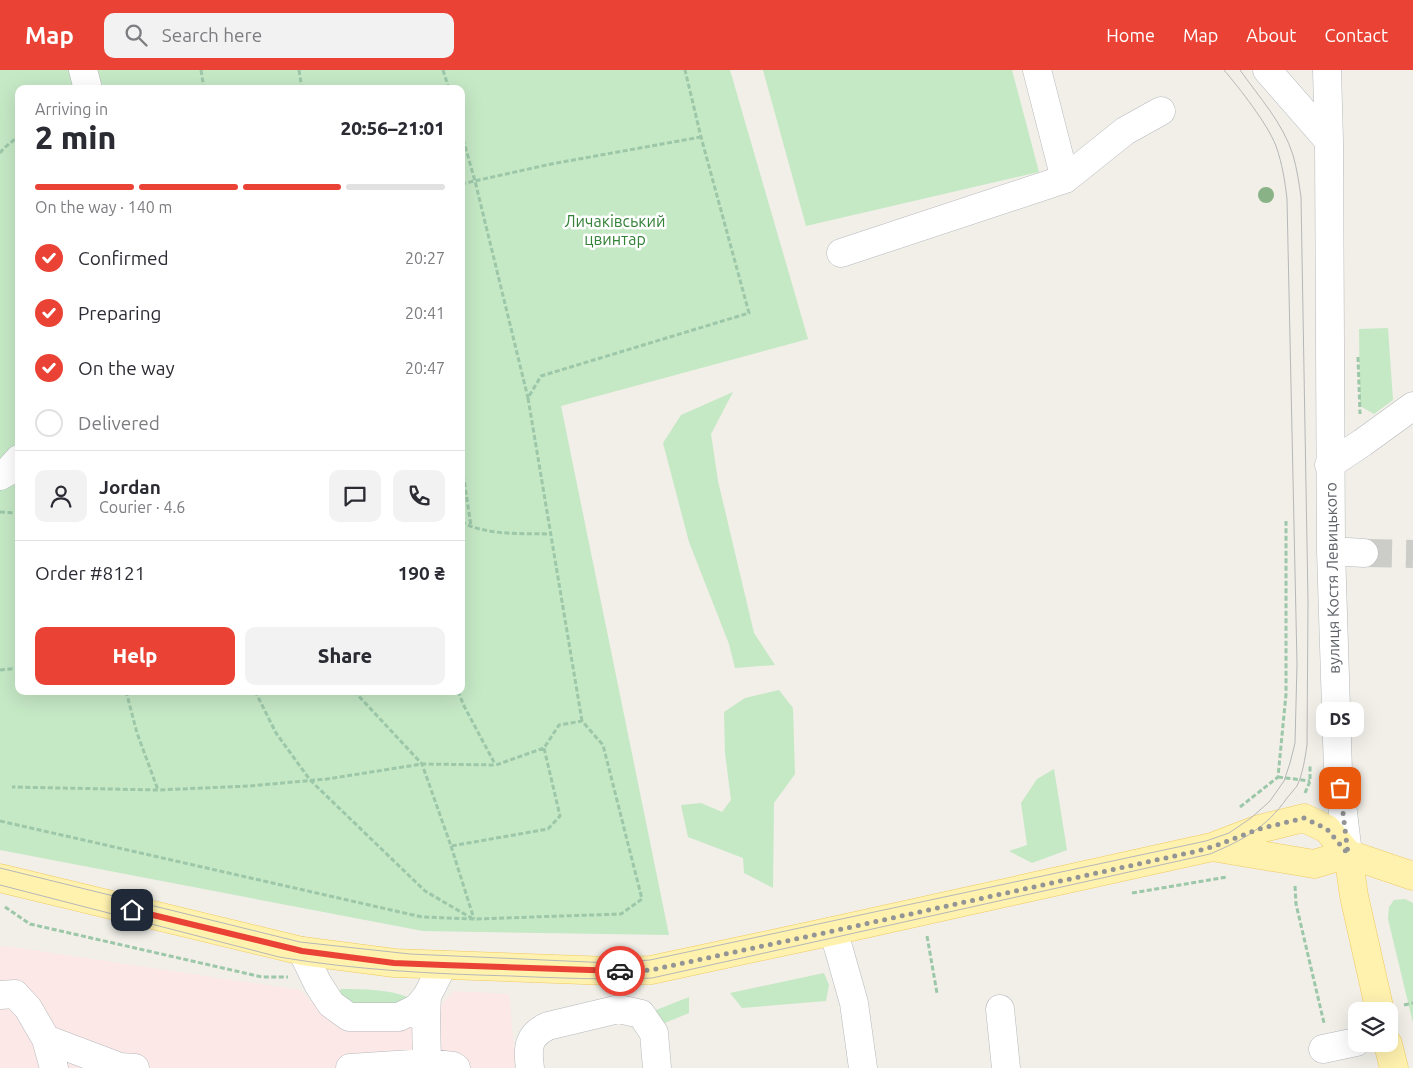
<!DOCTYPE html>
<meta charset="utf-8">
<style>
:root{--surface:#fff;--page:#f2f2f3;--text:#2b2b33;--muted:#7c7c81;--line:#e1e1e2;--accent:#ea4335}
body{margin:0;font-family:Ubuntu,sans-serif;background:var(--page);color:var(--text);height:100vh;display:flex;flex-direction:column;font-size:19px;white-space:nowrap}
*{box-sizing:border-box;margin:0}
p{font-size:16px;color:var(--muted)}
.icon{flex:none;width:28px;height:28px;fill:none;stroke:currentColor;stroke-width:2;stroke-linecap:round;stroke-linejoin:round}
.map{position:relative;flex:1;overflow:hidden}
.sheet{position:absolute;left:15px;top:15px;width:450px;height:610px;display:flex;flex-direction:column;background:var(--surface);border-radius:10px;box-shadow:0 5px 20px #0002}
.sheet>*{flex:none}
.controls{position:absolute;left:1348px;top:932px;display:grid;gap:10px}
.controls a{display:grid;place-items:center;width:50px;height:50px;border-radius:10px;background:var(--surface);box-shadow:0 5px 20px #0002;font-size:25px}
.pin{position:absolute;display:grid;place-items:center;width:42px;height:42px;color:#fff;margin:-21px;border-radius:10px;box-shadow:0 2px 8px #0006}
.courier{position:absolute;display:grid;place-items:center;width:50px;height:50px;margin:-25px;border:4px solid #ea4335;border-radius:50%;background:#fff;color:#222;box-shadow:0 1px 6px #0007}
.bubble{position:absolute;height:35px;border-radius:10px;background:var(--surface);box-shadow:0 5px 20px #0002;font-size:16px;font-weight:800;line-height:35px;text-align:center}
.head em{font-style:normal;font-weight:800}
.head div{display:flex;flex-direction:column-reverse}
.head{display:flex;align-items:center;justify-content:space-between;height:85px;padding:0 20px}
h1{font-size:32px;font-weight:800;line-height:38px}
.bar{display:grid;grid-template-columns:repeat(4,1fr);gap:8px 5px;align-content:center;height:60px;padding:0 20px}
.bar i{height:6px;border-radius:4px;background:var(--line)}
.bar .selected{background:var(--accent)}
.bar p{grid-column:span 4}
.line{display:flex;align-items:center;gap:12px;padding:0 20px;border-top:1px solid var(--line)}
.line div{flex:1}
.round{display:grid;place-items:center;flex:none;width:52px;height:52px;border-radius:10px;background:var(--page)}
ol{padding:0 20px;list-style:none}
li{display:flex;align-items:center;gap:15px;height:55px}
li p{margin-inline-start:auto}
li .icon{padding:5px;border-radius:50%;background:var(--accent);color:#fff;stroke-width:4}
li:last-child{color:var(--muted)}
li i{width:28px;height:28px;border:2px solid var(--line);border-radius:50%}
.cta{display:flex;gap:10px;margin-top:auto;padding:10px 20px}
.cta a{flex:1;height:58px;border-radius:10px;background:var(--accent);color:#fff;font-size:20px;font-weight:800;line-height:58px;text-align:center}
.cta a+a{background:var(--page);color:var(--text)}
header{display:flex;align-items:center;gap:30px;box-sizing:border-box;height:70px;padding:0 25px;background:var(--accent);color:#fff}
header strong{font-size:24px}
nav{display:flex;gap:28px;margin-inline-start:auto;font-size:18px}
.search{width:350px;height:45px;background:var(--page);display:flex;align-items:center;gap:12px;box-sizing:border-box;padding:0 18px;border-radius:10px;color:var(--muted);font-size:19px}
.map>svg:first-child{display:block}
.medical{fill:#fce8e6}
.green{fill:#c5e8c5;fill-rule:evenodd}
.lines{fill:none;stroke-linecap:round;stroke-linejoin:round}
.minor-tunnel{stroke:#ccccc8;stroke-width:28;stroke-dasharray:28 14;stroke-linecap:butt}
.minor-casing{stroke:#b5b8bc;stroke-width:29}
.major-casing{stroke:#f2c960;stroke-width:29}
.path{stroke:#9cc7a9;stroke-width:3;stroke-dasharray:5 2.5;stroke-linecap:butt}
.minor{stroke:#fff;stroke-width:28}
.major{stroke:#fff2af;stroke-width:28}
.tram{stroke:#b6b7b8;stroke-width:1}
.tree{fill:#89b387}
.done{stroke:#929495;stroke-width:5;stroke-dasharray:0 9}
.route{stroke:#ea4335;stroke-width:6}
.labels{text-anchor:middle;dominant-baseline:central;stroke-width:5;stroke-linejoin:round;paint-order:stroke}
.park-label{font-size:16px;fill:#348238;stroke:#fff}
.street-label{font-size:16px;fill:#5f6368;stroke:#fff}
</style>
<header>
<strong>Map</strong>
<div class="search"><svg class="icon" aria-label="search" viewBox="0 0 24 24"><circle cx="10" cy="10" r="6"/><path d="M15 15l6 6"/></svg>Search here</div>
<nav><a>Home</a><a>Map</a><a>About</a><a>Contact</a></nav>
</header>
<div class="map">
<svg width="1413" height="998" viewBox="0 0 1413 998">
<rect width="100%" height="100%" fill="#f1efe8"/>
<path class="medical" d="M 6,876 L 300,920 L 337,957 L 415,956 L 436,940 L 454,921 L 509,924 L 516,998 L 0,998 L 0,877 Z"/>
<path class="green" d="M 0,0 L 730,0 L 808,269 L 561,336 L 669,865 L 423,861 L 0,780 ZM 19,19 L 461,19 L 461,621 L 19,621 Z
M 763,0 L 1012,0 L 1039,102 L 806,156 Z
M 1388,258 L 1393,330 L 1374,344 L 1360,336 L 1359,259 Z
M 733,322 L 711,364 L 718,411 L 754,563 L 775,595 L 735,598 L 729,574 L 689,472 L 663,373 L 681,345 Z
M 779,620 L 793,638 L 795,704 L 774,733 L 773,818 L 744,803 L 743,788 L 688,767 L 681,735 L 701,733 L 722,742 L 731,730 L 725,683 L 724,642 L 745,628 Z
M 1054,699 L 1067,780 L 1032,793 L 1009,781 L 1027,775 L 1021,733 L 1037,709 Z
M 1405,829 L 1413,833 L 1413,953 L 1388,849 L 1389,837 L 1394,830 Z
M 824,903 L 829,915 L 826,931 L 742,938 L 730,923 Z
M 341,919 C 365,919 388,919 410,928 L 407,933 L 347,935 L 338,924 Z
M 689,927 L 689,943 L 660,955 L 646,944 Z"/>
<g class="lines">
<path class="minor-tunnel" d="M 1364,483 L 1413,484"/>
<defs>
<path id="minor" d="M 83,0 L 88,19
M 1037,0 L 1065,109
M 1267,0 L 1329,71
M 1327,0 L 1329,71 L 1331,481 L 1338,701 L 1348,784
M 841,183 L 1065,109 L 1125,61 L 1161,41
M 1329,395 L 1362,373 L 1413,336
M 0,406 L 7,402 L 19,389
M 1331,481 L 1364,483
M 833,861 L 839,880 L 854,933 L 863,998
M 302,881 L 318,914 L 331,934 L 349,947 L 399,947 L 417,938 L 427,926 L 443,895
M 0,925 L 15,924 L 28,938 L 46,969 L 54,998
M 427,926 L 426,947 L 427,993
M 1000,939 L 1006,998
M 46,969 L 120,997 L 135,998
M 1323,979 L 1356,972
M 350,998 L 427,993 L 453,996 L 456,998
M 530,998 C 527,978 528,965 548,956 L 619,939 L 641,944 L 654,963 L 657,998"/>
<path id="major" d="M 1212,777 L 1314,794 L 1348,784
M 1348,784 L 1354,826 L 1380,941
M 1348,784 L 1413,806
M 0,808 L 302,881 L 394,893 L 610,901 L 651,900 L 833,861 L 1212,777 L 1259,759 L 1304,748 L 1327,759 L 1348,784
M 1388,974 L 1394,998"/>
</defs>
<use href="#minor" class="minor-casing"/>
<use href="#major" class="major-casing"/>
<path class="path" d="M 201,0 L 204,19
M 299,0 L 302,19
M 443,0 L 449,19
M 461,62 L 475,111 L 528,328
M 0,83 L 4,78 L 19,66
M 461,114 L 551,94 L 701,67
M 1358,287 L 1360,344
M 461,390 L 471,456
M 0,442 L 19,443
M 461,452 C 489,466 520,463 550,464
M 0,600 L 19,598
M 126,621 L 137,663 L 158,720
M 255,621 L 276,663 L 310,710 L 425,821 L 473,849
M 354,621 L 422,694 L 451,776 L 548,759 L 560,746 L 544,678
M 458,621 L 464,636 L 495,694
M 582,651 L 528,328 L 541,306 L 749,243 L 701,67 L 685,0
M 1278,707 L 1310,711
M 1305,723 L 1310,711 L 1310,695
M 1240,737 L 1278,707 L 1286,624 L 1286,451
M 0,751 L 422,847 L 474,849 L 621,844 L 642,829 L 603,675 L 582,651 L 559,655 L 544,678 L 496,695 L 422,694 L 327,709 L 249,716 L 158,720 L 12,717
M 451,776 L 474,849
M 1295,816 L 1296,834 L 1324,953
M 1132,823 L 1227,807
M 5,837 L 30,854 L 262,907 L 288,907
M 927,866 L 937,923
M 1404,935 L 1413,933"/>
<use href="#minor" class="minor"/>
<use href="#major" class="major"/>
<path class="tram" d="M 0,798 L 300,872 L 410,884 L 611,893 L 650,890 L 1206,771 L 1229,763 L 1251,748 L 1270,731 L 1284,711 L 1290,693 L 1295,673 L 1297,594 L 1287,129 C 1285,111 1282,93 1276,76 C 1267,53 1240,19 1224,0
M 0,815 L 279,887 C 355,900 434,904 511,906 C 558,908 605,910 652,908 L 1210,784 C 1243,770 1266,758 1287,728 C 1290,724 1294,720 1297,716 C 1303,703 1305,688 1307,675 L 1308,532 L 1301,127 C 1299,113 1297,99 1293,85 C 1283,53 1259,27 1240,0"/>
</g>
<circle class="tree" cx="1266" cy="125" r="8"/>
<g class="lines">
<path class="done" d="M 620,901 L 651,900 L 833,861 L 1193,782 L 1212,777 L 1259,759 L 1304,748 L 1327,759 L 1348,784 L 1340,718"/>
<path class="route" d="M 132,840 L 302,881 L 394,893 L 443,895 L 620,901"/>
</g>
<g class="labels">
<g class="park-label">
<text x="615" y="151">Личаківський<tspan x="615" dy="18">цвинтар</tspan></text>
</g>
<g class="street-label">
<text transform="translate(1332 508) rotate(-91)">вулиця Костя Левицького</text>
</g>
</g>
</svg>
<div class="controls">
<a><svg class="icon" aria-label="layers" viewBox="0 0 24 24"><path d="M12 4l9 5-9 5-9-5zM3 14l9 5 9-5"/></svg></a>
</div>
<div class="pin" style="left:1340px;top:718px;background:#ea580c"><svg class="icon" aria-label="bag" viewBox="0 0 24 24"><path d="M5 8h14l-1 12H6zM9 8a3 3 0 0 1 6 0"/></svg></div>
<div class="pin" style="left:132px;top:840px;background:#1f2937"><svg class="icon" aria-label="home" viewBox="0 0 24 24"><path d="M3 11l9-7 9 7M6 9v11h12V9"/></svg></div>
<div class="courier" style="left:620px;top:901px"><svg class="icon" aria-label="car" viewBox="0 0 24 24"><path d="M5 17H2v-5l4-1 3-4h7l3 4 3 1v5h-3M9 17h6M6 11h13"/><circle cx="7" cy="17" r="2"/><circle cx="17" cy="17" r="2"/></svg></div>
<div class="bubble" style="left:1316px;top:632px;width:48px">DS</div>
<section class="sheet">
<div class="head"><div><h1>2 min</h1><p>Arriving in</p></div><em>20:56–21:01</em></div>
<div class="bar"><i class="selected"></i><i class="selected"></i><i class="selected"></i><i></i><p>On the way · 140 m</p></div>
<ol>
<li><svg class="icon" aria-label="check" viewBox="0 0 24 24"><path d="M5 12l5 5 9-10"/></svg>Confirmed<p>20:27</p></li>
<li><svg class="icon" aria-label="check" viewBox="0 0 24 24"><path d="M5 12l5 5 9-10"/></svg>Preparing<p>20:41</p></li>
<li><svg class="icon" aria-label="check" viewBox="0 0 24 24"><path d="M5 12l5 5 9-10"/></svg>On the way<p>20:47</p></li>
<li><i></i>Delivered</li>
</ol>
<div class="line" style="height:90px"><a class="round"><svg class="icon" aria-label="person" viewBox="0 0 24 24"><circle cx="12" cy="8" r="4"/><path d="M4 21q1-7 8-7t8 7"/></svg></a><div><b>Jordan</b><p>Courier · 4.6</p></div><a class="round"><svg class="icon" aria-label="chat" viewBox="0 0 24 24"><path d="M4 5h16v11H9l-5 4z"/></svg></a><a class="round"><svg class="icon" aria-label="phone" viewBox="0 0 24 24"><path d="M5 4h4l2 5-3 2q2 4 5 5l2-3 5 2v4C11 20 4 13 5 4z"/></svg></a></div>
<div class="line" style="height:65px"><div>Order #8121</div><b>190 ₴</b></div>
<div class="cta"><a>Help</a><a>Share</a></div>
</section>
</div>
